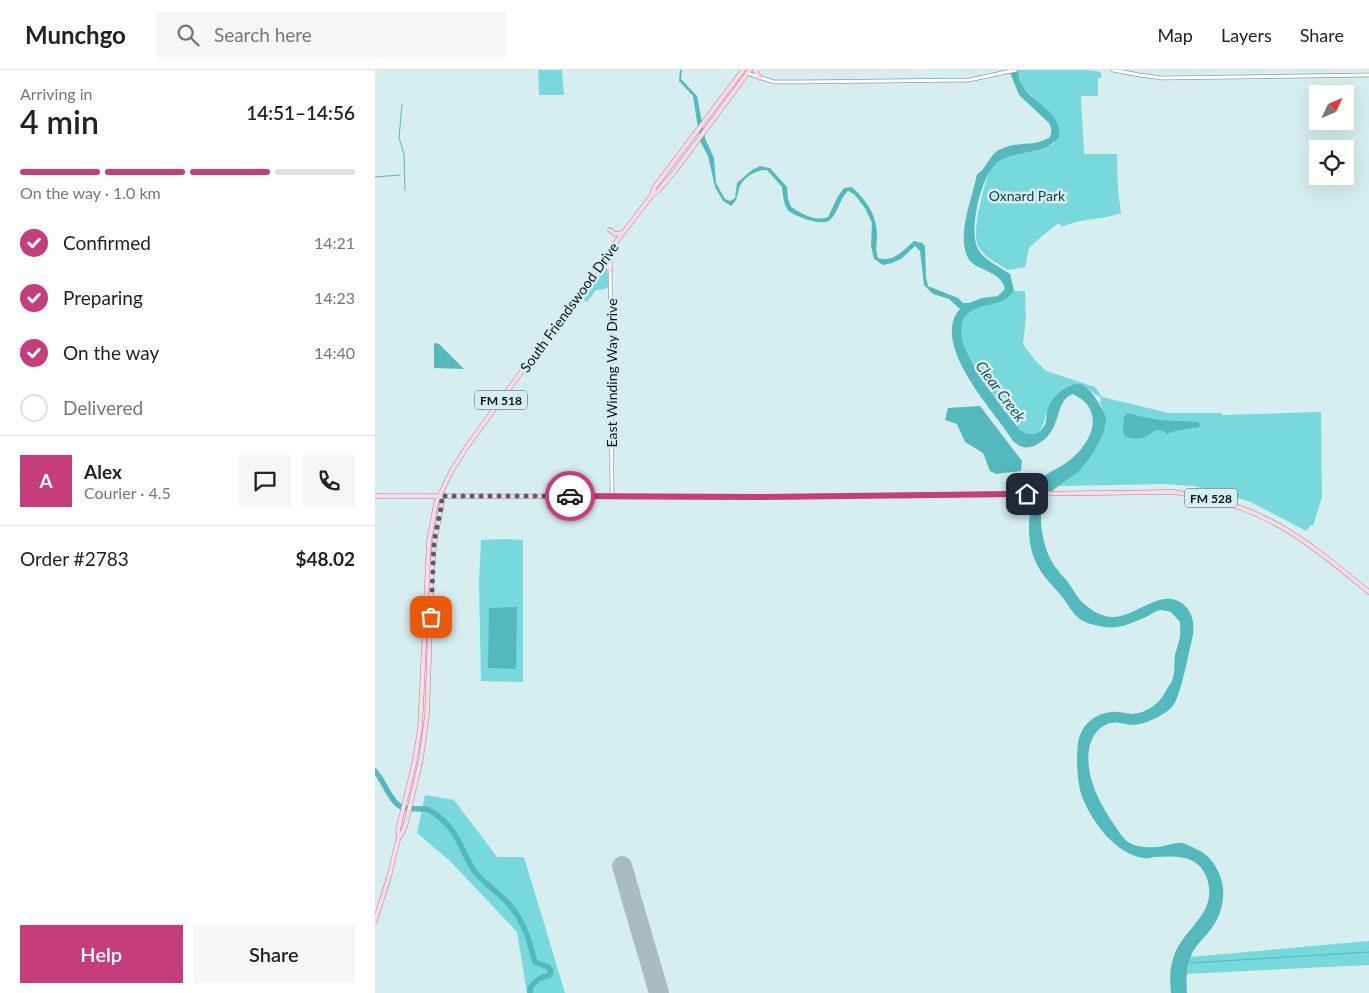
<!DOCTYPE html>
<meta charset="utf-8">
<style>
:root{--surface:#fff;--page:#f6f6f6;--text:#222;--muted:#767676;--line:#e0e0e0;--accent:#c53d7a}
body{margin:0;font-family:Lato,sans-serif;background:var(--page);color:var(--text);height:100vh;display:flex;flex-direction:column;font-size:19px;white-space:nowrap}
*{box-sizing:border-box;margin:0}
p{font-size:16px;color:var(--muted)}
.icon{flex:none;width:28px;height:28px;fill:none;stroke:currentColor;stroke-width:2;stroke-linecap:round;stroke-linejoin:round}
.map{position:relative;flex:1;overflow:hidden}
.panel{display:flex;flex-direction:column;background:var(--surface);width:375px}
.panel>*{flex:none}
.needle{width:32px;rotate:46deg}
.controls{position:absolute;left:934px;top:15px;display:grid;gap:10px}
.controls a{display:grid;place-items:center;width:45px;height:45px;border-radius:0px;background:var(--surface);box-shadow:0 5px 20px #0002;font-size:25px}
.pin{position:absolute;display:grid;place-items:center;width:42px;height:42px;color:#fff;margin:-21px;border-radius:10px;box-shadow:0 2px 8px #0006}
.courier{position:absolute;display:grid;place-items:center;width:50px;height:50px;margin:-25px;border:4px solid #c53d7a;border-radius:50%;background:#fff;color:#222;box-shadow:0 1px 6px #0007}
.summary em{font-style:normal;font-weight:600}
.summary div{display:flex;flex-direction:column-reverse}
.summary{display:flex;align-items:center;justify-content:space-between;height:85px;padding:0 20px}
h1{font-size:32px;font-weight:600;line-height:38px}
.bar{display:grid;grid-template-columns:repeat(4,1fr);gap:8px 5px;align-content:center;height:60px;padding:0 20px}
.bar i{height:6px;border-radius:4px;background:var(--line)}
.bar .active{background:var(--accent)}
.bar p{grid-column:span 4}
.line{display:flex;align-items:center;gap:12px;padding:0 20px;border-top:1px solid var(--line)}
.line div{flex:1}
.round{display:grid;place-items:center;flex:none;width:52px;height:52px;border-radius:0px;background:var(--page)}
ol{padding:0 20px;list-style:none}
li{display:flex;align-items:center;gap:15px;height:55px}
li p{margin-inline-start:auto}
li .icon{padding:5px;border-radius:50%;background:var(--accent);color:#fff;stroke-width:4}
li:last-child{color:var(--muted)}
li i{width:28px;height:28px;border:2px solid var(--line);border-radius:50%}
.primary-button{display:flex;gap:10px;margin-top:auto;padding:10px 20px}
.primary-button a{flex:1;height:58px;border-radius:0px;background:var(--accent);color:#fff;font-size:20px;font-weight:600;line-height:58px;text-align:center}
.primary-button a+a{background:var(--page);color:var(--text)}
header{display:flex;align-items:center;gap:30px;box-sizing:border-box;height:70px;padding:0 25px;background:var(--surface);border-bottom:1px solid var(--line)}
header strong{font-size:24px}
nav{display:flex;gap:28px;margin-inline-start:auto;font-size:18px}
.search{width:350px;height:45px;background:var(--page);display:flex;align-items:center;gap:12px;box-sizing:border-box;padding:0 18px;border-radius:0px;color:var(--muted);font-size:19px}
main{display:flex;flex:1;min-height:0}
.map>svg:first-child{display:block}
.green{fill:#78d9dc}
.water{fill:#53b9bd}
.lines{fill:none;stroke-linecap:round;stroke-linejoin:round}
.stream{stroke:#53b9bd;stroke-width:1}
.river{stroke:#53b9bd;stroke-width:5.5}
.runway{stroke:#a8bdbe;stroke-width:20}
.tertiary-casing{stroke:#8aa1a2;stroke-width:4.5}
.secondary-casing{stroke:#8aa1a2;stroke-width:4.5}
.primary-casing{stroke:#a78490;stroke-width:5}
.tertiary{stroke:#fff;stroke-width:3}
.secondary{stroke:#fff;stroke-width:3}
.primary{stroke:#fcd9e5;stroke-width:4}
.done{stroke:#536161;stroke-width:5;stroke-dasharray:0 9}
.route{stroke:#c53d7a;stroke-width:6}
.labels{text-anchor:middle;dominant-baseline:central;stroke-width:5;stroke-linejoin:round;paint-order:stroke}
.shield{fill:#d6eeef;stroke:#495656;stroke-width:1}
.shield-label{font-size:12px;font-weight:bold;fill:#0c1515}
.park-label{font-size:14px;fill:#104042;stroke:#d6eeef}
.street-label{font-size:14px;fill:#0c1515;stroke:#d6eeef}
.water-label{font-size:15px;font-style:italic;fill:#275456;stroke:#d6eeef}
</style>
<header>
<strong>Munchgo</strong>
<div class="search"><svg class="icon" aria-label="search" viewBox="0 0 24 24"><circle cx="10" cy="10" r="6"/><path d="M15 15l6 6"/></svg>Search here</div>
<nav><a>Map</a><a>Layers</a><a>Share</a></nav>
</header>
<main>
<section class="panel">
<div class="summary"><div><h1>4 min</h1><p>Arriving in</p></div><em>14:51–14:56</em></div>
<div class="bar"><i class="active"></i><i class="active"></i><i class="active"></i><i></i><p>On the way · 1.0 km</p></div>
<ol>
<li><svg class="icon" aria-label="check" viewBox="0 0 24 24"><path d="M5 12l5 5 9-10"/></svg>Confirmed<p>14:21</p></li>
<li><svg class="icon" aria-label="check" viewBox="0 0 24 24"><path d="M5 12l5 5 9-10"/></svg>Preparing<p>14:23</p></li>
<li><svg class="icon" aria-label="check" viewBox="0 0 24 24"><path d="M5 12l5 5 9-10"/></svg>On the way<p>14:40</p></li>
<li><i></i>Delivered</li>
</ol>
<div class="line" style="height:90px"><b class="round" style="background:var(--accent);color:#fff">A</b><div><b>Alex</b><p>Courier · 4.5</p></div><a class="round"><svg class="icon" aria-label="chat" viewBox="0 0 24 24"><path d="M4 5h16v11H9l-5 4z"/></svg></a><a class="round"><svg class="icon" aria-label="phone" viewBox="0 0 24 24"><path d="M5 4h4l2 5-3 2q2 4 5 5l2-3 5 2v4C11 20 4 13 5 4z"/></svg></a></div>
<div class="line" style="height:65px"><div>Order #2783</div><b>$48.02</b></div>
<div class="primary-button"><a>Help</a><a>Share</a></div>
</section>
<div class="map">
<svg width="994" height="923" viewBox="0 0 994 923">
<rect width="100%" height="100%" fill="#d6eeef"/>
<path class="green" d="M 163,0 L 187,0 L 189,25 L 164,25 Z
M 643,0 L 711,0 L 726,2 L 726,8 L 723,8 L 723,26 L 706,26 L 709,84 L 742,84 L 743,120 L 746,143 C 727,150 705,148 687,157 L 684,153 L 666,167 L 654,178 L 650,197 L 633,200 C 622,193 606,186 602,173 C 597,160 611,102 620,92 C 628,84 667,77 679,74 L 678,47 L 647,16 Z
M 231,198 L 233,204 L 233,217 L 230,219 L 221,220 L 212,232 L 210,231 L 208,229 L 209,226 L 229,199 Z
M 639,221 L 650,221 L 651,247 L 648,274 L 659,289 L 671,301 L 720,317 L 727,327 L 794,343 L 847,343 L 847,345 L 946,342 L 947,427 L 938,456 L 936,455 L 931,461 L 876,432 L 850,424 L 818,416 L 789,414 L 684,416 L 707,398 L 724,370 L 730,358 L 731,348 L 725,333 L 726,327 C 717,324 714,318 708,316 C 691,310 679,325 673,338 C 668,348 671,363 656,365 C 652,366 647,362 644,359 C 639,353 635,346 630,340 C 620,328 608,315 600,301 C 594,290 583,265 586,253 C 591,232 626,239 639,221 Z
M 129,469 L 148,470 L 148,612 L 106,611 L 104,513 L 106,470 Z
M 50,725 L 79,730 L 122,787 L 149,787 L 190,923 L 152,923 L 142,862 L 75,791 L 42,763 Z
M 994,871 L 994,895 L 811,904 L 813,898 L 815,887 Z"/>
<path class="water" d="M 305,0 L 307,0 L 306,9 L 322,26 L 330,68 L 339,88 L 341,113 L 350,129 L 355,131 L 360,128 L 362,113 L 377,100 L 385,96 L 395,98 L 412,117 L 413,129 L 416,137 C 427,144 440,152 453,147 L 463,126 L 469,118 L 477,117 C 491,130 502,145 502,165 C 502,173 500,180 503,188 C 519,193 528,180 539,171 L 547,173 L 550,176 L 551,207 L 553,216 L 583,228 L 588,233 L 594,233 L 607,228 L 623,226 L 630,219 C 626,200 600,201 593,188 C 581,164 598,127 602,104 C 612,99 614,84 626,79 C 642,71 661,77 675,67 C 677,61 677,57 673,52 L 644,25 L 634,0 L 643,0 C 644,5 645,11 647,15 C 657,33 688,42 684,67 C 669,86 643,79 624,91 C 606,103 592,163 604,181 C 611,191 625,197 635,204 L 639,221 C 628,237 609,232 595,242 C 562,264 630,340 645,360 C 655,367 666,366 671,352 C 672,348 671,344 672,341 C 675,330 684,320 694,316 C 698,314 704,313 708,315 C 716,320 723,331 727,339 C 729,342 731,346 731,349 C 732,363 713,393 703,402 C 694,410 674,420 669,431 C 662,446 668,476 676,490 C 680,498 686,504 692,511 C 697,517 700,524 705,530 C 714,539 725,547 738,547 C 762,547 786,517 808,534 C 818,542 819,553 818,565 C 814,580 806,628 797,637 C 789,645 775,652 764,654 C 757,656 752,654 745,653 C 728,650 717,664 714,679 C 710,707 725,734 740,756 C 744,762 749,770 755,773 C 763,778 779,778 789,776 C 794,775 801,772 807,773 C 812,774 817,777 821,779 C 833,784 840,793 845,806 C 852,823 847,845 836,859 C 829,869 820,875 816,886 C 811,899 811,910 812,923 L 796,923 C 795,912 794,901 798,889 C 806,858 846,844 831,806 C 822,784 799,786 779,787 C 775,788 771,789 768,788 C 740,783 718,753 708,729 C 702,715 701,688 703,673 C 706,656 718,644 736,642 C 743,641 751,644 758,644 C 773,642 784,634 791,621 C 793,617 797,612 798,608 C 800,601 799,592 800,585 C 801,580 803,576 804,571 C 806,565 805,558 805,552 L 796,542 C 793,541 788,540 785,540 C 780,541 775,545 771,547 C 752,555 741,561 720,555 C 696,550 697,536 682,521 C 676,514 670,508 665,500 C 651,478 651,447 661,423 C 662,419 663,413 666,409 C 669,405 685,397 691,393 C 716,375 733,341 698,324 C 678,330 689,363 659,376 C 650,379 645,377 638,371 C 619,341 554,274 585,239 L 574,229 L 558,224 L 549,215 L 545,181 L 540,176 L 526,189 L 517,193 L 508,195 L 499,189 L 496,176 L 497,153 L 490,138 L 479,124 L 473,121 C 464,129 463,144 454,151 C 446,156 418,146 413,140 C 408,133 408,124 407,117 L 392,100 C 382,99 367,108 364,119 C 362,126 362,131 356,136 L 348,131 L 340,117 L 333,86 L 325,71 L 318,26 L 304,11 Z
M 61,273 L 64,274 L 89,299 L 59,298 L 59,274 Z
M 605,336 L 647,391 L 646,401 L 621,404 L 615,401 L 608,383 L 590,372 L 582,354 L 570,350 L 573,338 Z
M 753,343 C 767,347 784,351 798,351 C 807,351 814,351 823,352 L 825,355 L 824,357 L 800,361 L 792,364 L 788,361 L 781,360 C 768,369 765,371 749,366 L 748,360 L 749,347 Z
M 142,537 L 141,599 L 113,598 L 114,538 Z"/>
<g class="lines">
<path class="stream" d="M 27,34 L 24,68 L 29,84 L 30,120
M 0,107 L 25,105
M 815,893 L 994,882"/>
<path class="river" d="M 0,701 C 9,711 12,724 21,733 C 28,741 40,738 50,739 C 54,739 59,743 63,746 C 86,764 85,781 100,802 C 109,813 121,821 131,831 C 148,848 154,869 160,892 L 173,897 L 176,901 L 175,905 C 166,907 160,910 155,918 L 155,923"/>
<path class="runway" d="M 247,796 L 284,923"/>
<defs>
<path id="tertiary" d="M 235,180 L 237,426"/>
<path id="secondary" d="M 738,0 L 764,5 L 787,8 L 994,5
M 372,3 L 399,12 L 422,12 L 594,10 L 641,0"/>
<path id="primary" d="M 380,0 L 385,8
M 277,125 L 279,118 L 368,0
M 235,160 L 240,164 L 247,163
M 224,195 L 232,196 L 235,200
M 0,426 L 381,427 L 798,422 C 887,433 928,468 994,522
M 25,766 L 28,761 L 31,753 L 46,689 L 52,645 L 57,499 L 60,469 L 67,433 L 66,426
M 0,851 L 14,807 L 24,766 L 23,760 L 39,694 L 45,659 L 54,471 L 61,433 L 77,400 L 91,378 L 235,180 L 277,125 L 283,121 L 300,101 L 375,0"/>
</defs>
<use href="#tertiary" class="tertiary-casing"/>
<use href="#secondary" class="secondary-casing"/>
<use href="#primary" class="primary-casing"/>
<use href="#tertiary" class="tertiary"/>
<use href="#secondary" class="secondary"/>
<use href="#primary" class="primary"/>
</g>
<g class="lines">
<path class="done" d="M 56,547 L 59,472 L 67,433 L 66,426 L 195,426"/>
<path class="route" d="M 195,426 L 381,427 L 652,424"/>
</g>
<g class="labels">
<g class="shield">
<rect x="100" y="320.5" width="52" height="19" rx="4"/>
<rect x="810" y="418.5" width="52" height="19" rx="4"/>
</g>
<g class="shield-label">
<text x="126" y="330">FM 518</text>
<text x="836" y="428">FM 528</text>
</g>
<g class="park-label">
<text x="652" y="125">Oxnard Park</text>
</g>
<g class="street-label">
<text transform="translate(194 237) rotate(-54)">South Friendswood Drive</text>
<text transform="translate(236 303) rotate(-90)">East Winding Way Drive</text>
</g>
<g class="water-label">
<text transform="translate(626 321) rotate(53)">Clear Creek</text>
</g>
</g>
</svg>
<div class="controls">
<a><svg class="needle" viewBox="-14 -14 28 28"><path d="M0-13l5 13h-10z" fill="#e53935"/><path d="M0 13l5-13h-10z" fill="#767676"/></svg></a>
<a><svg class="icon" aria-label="locate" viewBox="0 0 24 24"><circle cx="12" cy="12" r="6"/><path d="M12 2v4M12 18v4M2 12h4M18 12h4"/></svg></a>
</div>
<div class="pin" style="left:56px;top:547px;background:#ea580c"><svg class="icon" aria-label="bag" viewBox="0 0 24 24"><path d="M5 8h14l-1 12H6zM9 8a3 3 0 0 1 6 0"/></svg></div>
<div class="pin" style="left:652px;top:424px;background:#1f2937"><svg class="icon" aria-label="home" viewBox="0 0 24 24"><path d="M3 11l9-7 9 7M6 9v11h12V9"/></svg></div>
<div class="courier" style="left:195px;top:426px"><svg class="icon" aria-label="car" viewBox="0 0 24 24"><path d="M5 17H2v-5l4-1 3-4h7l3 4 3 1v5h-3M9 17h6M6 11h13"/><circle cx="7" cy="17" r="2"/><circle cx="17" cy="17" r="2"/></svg></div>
</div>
</main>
